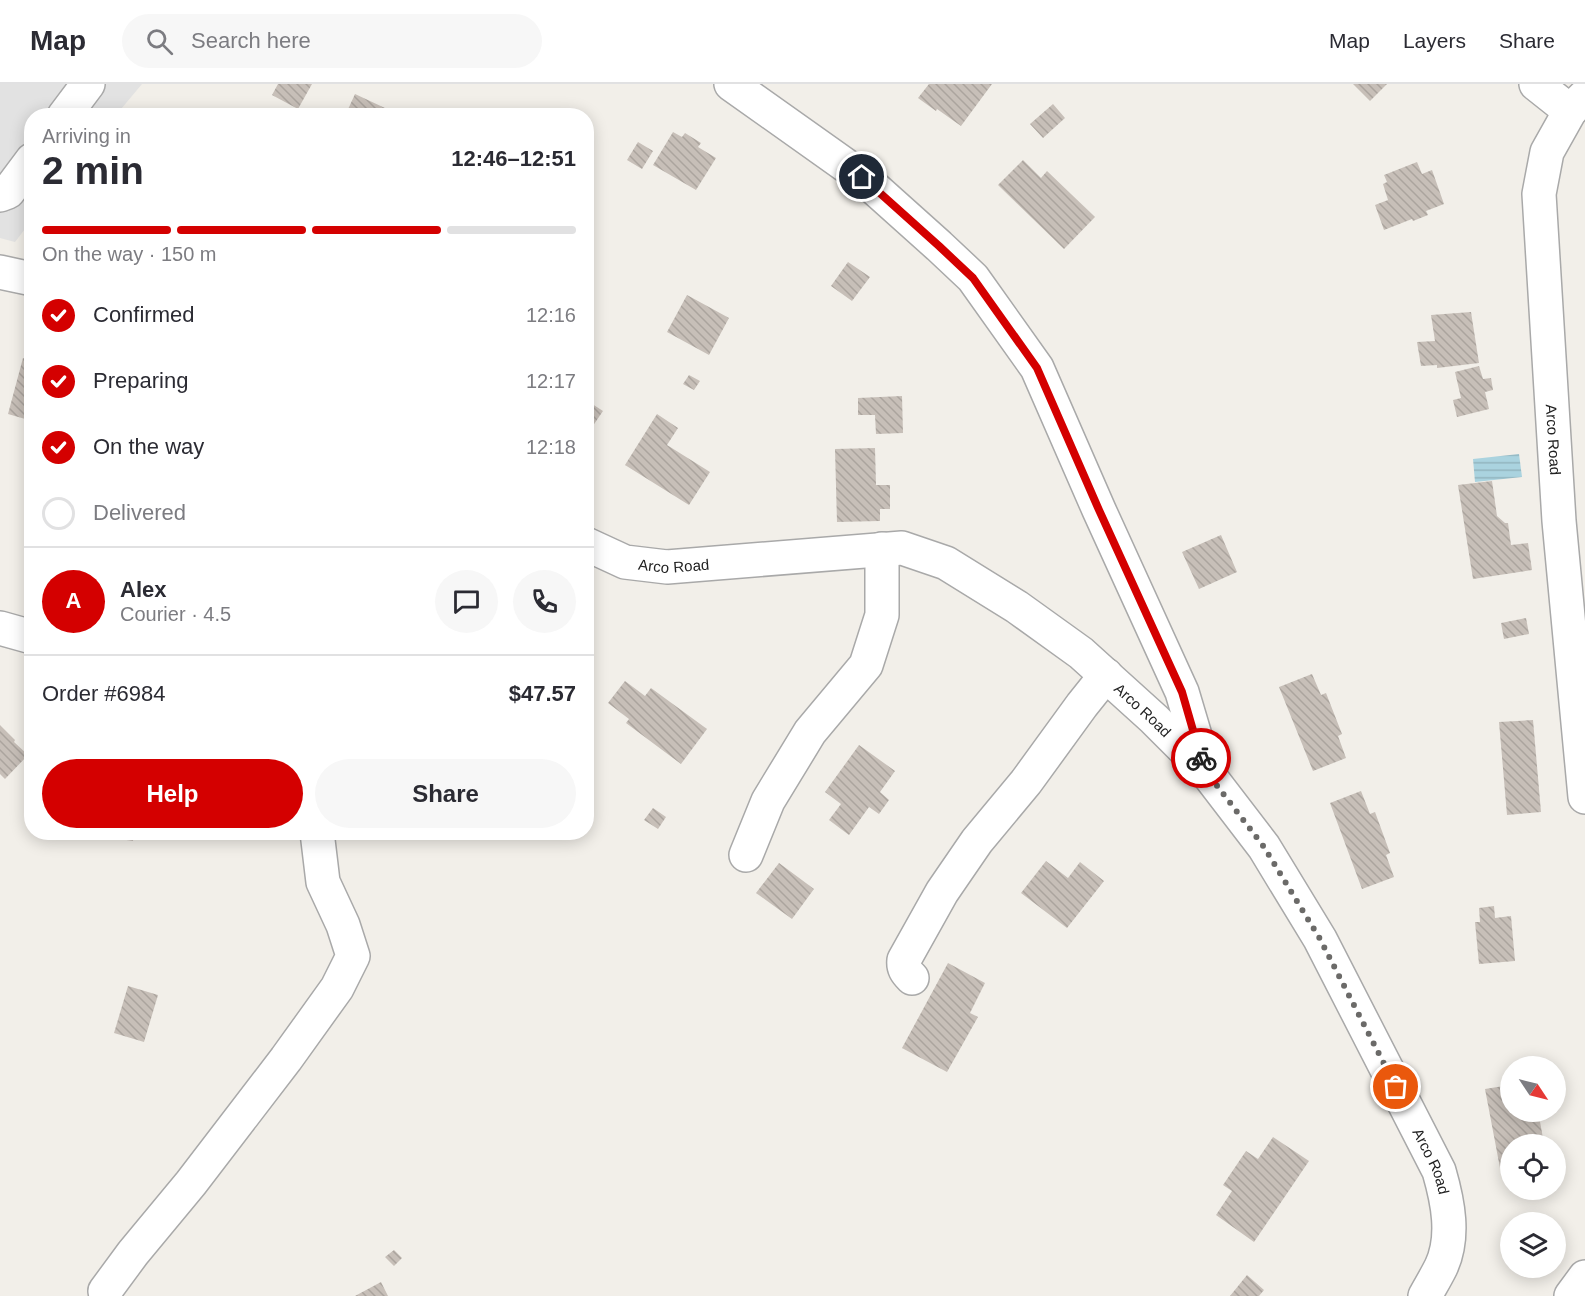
<!DOCTYPE html>
<meta charset="utf-8">
<style>
:root{--surface:#fff;--page:#f7f7f7;--text:#2b2b33;--muted:#7c7c81;--line:#e1e1e2;--accent:#d40000}
body{margin:0;font-family:Arial,sans-serif;background:var(--page);color:var(--text);height:100vh;display:flex;flex-direction:column;font-size:22px;white-space:nowrap}
*{box-sizing:border-box;margin:0}
p{font-size:20px;color:var(--muted)}
.icon{flex:none;width:33px;height:33px;fill:none;stroke:currentColor;stroke-width:2;stroke-linecap:round;stroke-linejoin:round}
.map{position:relative;flex:1;overflow:hidden}
.panel{position:absolute;left:24px;top:24px;width:570px;height:732px;display:flex;flex-direction:column;background:var(--surface);border-radius:24px;box-shadow:0 3px 15px #0003}
.panel>*{flex:none}
.needle{width:39px;rotate:125deg}
.controls{position:absolute;left:1500px;top:972px;display:grid;gap:12px}
.controls a{display:grid;place-items:center;width:66px;height:66px;border-radius:50%;background:var(--surface);box-shadow:0 3px 15px #0003;font-size:30px}
.pin{position:absolute;display:grid;place-items:center;width:51px;height:51px;color:#fff;margin:-26px;border:3px solid #fff;border-radius:50%;box-shadow:0 2px 6px #0007}
.courier{position:absolute;display:grid;place-items:center;width:60px;height:60px;margin:-30px;border:4px solid #d40000;border-radius:50%;background:#fff;color:#222;box-shadow:0 2px 8px #0007}
.head em{font-style:normal;font-weight:700}
.head div{display:flex;flex-direction:column-reverse}
.head{display:flex;align-items:center;justify-content:space-between;height:102px;padding:0 18px}
h1{font-size:39px;font-weight:700;line-height:45px}
.bar{display:grid;grid-template-columns:repeat(4,1fr);gap:9px 6px;align-content:center;height:72px;padding:0 18px}
.bar i{height:8px;border-radius:4px;background:var(--line)}
.bar .on{background:var(--accent)}
.bar p{grid-column:span 4}
.line{display:flex;align-items:center;gap:15px;padding:0 18px;border-top:2px solid var(--line)}
.line div{flex:1}
.round{display:grid;place-items:center;flex:none;width:63px;height:63px;border-radius:32px;background:var(--page)}
ol{padding:0 18px;list-style:none}
li{display:flex;align-items:center;gap:18px;height:66px}
li p{margin-inline-start:auto}
li .icon{padding:6px;border-radius:50%;background:var(--accent);color:#fff;stroke-width:4}
li:last-child{color:var(--muted)}
li i{width:33px;height:33px;border:3px solid var(--line);border-radius:50%}
.button{display:flex;gap:12px;margin-top:auto;padding:12px 18px}
.button a{flex:1;height:69px;border-radius:36px;background:var(--accent);color:#fff;font-size:24px;font-weight:700;line-height:69px;text-align:center}
.button a+a{background:var(--page);color:var(--text)}
header{display:flex;align-items:center;gap:36px;box-sizing:border-box;height:84px;padding:0 30px;background:var(--surface);border-bottom:2px solid var(--line)}
header strong{font-size:28px}
nav{display:flex;gap:33px;margin-inline-start:auto;font-size:21px}
.search{width:420px;height:54px;background:var(--page);display:flex;align-items:center;gap:15px;box-sizing:border-box;padding:0 21px;border-radius:33px;color:var(--muted);font-size:22px}
.map>svg:first-child{display:block}
.parking{fill:#e2e2e2}
.water{fill:url(#water-rules)}
.building{fill:url(#building-back-hatch)}
.lines{fill:none;stroke-linecap:round;stroke-linejoin:round}
.minor-casing{stroke:#a9a9a9;stroke-width:36}
.minor{stroke:#fff;stroke-width:33}
.done{stroke:#6b6a68;stroke-width:6;stroke-dasharray:0 10.8}
.route{stroke:#d40000;stroke-width:8}
.labels{text-anchor:middle;dominant-baseline:central;stroke-width:5;stroke-linejoin:round;paint-order:stroke}
.street-label{font-size:15px;fill:#222;stroke:#fff}
</style>
<header>
<strong>Map</strong>
<div class="search"><svg class="icon" aria-label="search" viewBox="0 0 24 24"><circle cx="10" cy="10" r="6"/><path d="M15 15l6 6"/></svg>Search here</div>
<nav><a>Map</a><a>Layers</a><a>Share</a></nav>
</header>
<div class="map">
<svg width="1585" height="1212" viewBox="0 0 1585 1212">
<defs>
<pattern id="water-rules" width="6" height="5" patternUnits="userSpaceOnUse" patternTransform="scale(1.5)"><rect width="6" height="5" fill="#aad3df"/><path d="M0 2.5h6" fill="none" stroke="#92b5bf"/></pattern>
<pattern id="building-back-hatch" width="6" height="6" patternUnits="userSpaceOnUse" patternTransform="scale(1.5)"><rect width="6" height="6" fill="#c7bfb8"/><path d="M-1 5l2 2M0 0l6 6M5-1l2 2" fill="none" stroke="#aba49e"/></pattern>
</defs>
<rect width="100%" height="100%" fill="#f2efe9"/>
<path class="parking" d="M 0,0 L 142,0 L 116,31 L 32,32 L 31,137 L 15,158 L 0,154 Z"/>
<path class="water" d="M 1519,370 L 1522,393 L 1475,398 L 1473,375 Z"/>
<path class="building" d="M 278,0 L 312,0 L 298,25 L 272,11 Z
M 929,0 L 992,0 L 961,42 L 937,25 L 936,27 L 918,14 Z
M 1353,0 L 1387,0 L 1370,17 Z
M 355,10 L 402,32 L 345,32 Z
M 1053,20 L 1065,34 L 1043,54 L 1030,40 Z
M 673,48 L 682,53 L 685,49 L 701,59 L 698,63 L 716,74 L 696,106 L 653,81 Z
M 638,58 L 653,67 L 642,85 L 627,76 Z
M 1023,76 L 1041,94 L 1047,87 L 1095,133 L 1064,165 L 998,101 Z
M 1417,78 L 1422,90 L 1432,86 L 1444,120 L 1426,127 L 1428,131 L 1413,137 L 1412,135 L 1384,146 L 1375,121 L 1388,116 L 1383,100 L 1387,98 L 1384,91 Z
M 848,178 L 870,193 L 852,217 L 831,202 Z
M 687,211 L 729,234 L 709,271 L 667,248 Z
M 1471,228 L 1479,279 L 1437,284 L 1437,281 L 1421,282 L 1417,258 L 1435,257 L 1431,231 Z
M 23,274 L 32,276 L 32,337 L 8,330 Z
M 1479,282 L 1483,295 L 1491,294 L 1493,306 L 1485,308 L 1489,325 L 1457,333 L 1453,316 L 1461,314 L 1455,288 Z
M 689,291 L 700,297 L 694,306 L 683,300 Z
M 902,312 L 903,349 L 876,350 L 875,331 L 858,331 L 858,314 Z
M 586,316 L 603,327 L 586,352 Z
M 657,330 L 678,344 L 667,361 L 710,388 L 689,421 L 625,381 Z
M 875,364 L 876,401 L 890,401 L 890,425 L 880,425 L 880,437 L 837,438 L 835,365 Z
M 1492,397 L 1497,432 L 1505,439 L 1508,439 L 1511,461 L 1528,459 L 1532,486 L 1473,495 L 1458,401 Z
M 1221,451 L 1237,488 L 1199,505 L 1182,468 Z
M 1526,534 L 1529,550 L 1504,555 L 1501,539 Z
M 1312,590 L 1321,611 L 1326,609 L 1342,650 L 1338,652 L 1346,674 L 1313,687 L 1279,603 Z
M 625,597 L 645,612 L 651,604 L 707,645 L 681,680 L 626,639 L 629,635 L 608,619 Z
M 1533,636 L 1541,728 L 1507,731 L 1499,638 Z
M 0,641 L 15,656 L 14,658 L 28,671 L 5,695 L 0,690 Z
M 859,661 L 895,687 L 880,708 L 889,716 L 879,730 L 869,723 L 849,751 L 829,736 L 841,720 L 825,708 Z
M 1361,707 L 1370,730 L 1375,728 L 1390,769 L 1386,771 L 1394,793 L 1362,805 L 1330,719 Z
M 653,724 L 666,733 L 658,745 L 644,736 Z
M 115,748 L 134,748 L 133,757 L 114,754 Z
M 1046,777 L 1068,794 L 1080,778 L 1104,797 L 1067,844 L 1021,809 Z
M 779,779 L 814,805 L 792,835 L 756,809 Z
M 1494,822 L 1495,834 L 1511,832 L 1515,877 L 1479,880 L 1475,838 L 1480,838 L 1479,824 Z
M 948,879 L 985,899 L 970,929 L 978,933 L 947,988 L 902,964 Z
M 128,902 L 158,911 L 144,958 L 114,949 Z
M 1510,1001 L 1510,1028 L 1529,1028 L 1530,1034 L 1539,1032 L 1544,1060 L 1510,1060 L 1510,1082 L 1500,1084 L 1485,1005 Z
M 1273,1053 L 1309,1077 L 1254,1158 L 1216,1131 L 1232,1107 L 1223,1101 L 1246,1067 L 1258,1075 Z
M 394,1166 L 402,1174 L 394,1182 L 385,1173 Z
M 1247,1191 L 1264,1206 L 1259,1212 L 1230,1212 Z
M 381,1198 L 388,1212 L 355,1212 Z"/>
<g class="lines">
<defs>
<g id="minor">
<path d="M 731,0 L 862,93 L 939,162 L 973,194 L 1037,284 L 1099,426 L 1182,608 L 1204,682"/>
<path d="M 1536,0 L 1570,27"/>
<path id="s1" d="M 1585,12 L 1570,27 L 1547,68 L 1539,110 L 1559,437 L 1585,713"/>
<path d="M 64,32 L 88,0"/>
<path d="M 0,111 L 8,108 L 32,76"/>
<path d="M 0,188 L 32,195"/>
<path id="s2" d="M 586,460 L 625,478 L 667,483 L 902,464 L 946,479 L 1017,523 L 1081,569 L 1154,635 L 1205,686 L 1264,763 L 1320,855 L 1439,1087 C 1448,1118 1455,1153 1441,1183 C 1436,1193 1430,1203 1425,1212"/>
<path d="M 0,544 L 32,553"/>
<path d="M 746,771 L 768,717 L 810,648 L 866,581 L 882,531 L 882,465"/>
<path d="M 912,894 C 906,888 903,884 904,876 L 942,808 L 977,757 L 1026,698 L 1082,621 L 1106,591"/>
<path d="M 106,1212 L 105,1207 L 133,1169 L 191,1099 L 286,975 L 337,904 L 353,872 L 343,841 L 323,798 L 317,748"/>
<path d="M 1571,1212 L 1585,1193"/>
</g>
</defs>
<use href="#minor" class="minor-casing"/>
<use href="#minor" class="minor"/>
</g>
<g class="lines">
<path class="done" d="M 1201,674 L 1205,686 L 1264,763 L 1320,855 L 1396,1003"/>
<path class="route" d="M 862,93 L 939,162 L 973,194 L 1037,284 L 1099,426 L 1182,608 L 1201,674"/>
</g>
<g class="labels">
<g class="street-label">
<text stroke="none"><textPath href="#s1" startOffset="357">Arco Road</textPath></text>
<text stroke="none"><textPath href="#s2" startOffset="92">Arco Road</textPath></text>
<text stroke="none"><textPath href="#s2" startOffset="614">Arco Road</textPath></text>
<text stroke="none"><textPath href="#s2" startOffset="1154">Arco Road</textPath></text>
</g>
</g>
</svg>
<div class="controls">
<a><svg class="needle" viewBox="-14 -14 28 28"><path d="M0-13l5 13h-10z" fill="#e53935"/><path d="M0 13l5-13h-10z" fill="#7c7c81"/></svg></a>
<a><svg class="icon" aria-label="locate" viewBox="0 0 24 24"><circle cx="12" cy="12" r="6"/><path d="M12 2v4M12 18v4M2 12h4M18 12h4"/></svg></a>
<a><svg class="icon" aria-label="layers" viewBox="0 0 24 24"><path d="M12 4l9 5-9 5-9-5zM3 14l9 5 9-5"/></svg></a>
</div>
<div class="pin" style="left:1396px;top:1003px;background:#ea580c"><svg class="icon" aria-label="bag" viewBox="0 0 24 24"><path d="M5 8h14l-1 12H6zM9 8a3 3 0 0 1 6 0"/></svg></div>
<div class="pin" style="left:862px;top:93px;background:#1f2937"><svg class="icon" aria-label="home" viewBox="0 0 24 24"><path d="M3 11l9-7 9 7M6 9v11h12V9"/></svg></div>
<div class="courier" style="left:1201px;top:674px"><svg class="icon" aria-label="bike" viewBox="0 0 24 24"><circle cx="6" cy="16" r="4"/><circle cx="18" cy="16" r="4"/><path d="M6 16l4-8h5l3 8M10 8l3 8H6M13 5h3"/></svg></div>
<section class="panel">
<div class="head"><div><h1>2 min</h1><p>Arriving in</p></div><em>12:46–12:51</em></div>
<div class="bar"><i class="on"></i><i class="on"></i><i class="on"></i><i></i><p>On the way · 150 m</p></div>
<ol>
<li><svg class="icon" aria-label="check" viewBox="0 0 24 24"><path d="M5 12l5 5 9-10"/></svg>Confirmed<p>12:16</p></li>
<li><svg class="icon" aria-label="check" viewBox="0 0 24 24"><path d="M5 12l5 5 9-10"/></svg>Preparing<p>12:17</p></li>
<li><svg class="icon" aria-label="check" viewBox="0 0 24 24"><path d="M5 12l5 5 9-10"/></svg>On the way<p>12:18</p></li>
<li><i></i>Delivered</li>
</ol>
<div class="line" style="height:108px"><b class="round" style="background:var(--accent);color:#fff">A</b><div><b>Alex</b><p>Courier · 4.5</p></div><a class="round"><svg class="icon" aria-label="chat" viewBox="0 0 24 24"><path d="M4 5h16v11H9l-5 4z"/></svg></a><a class="round"><svg class="icon" aria-label="phone" viewBox="0 0 24 24"><path d="M5 4h4l2 5-3 2q2 4 5 5l2-3 5 2v4C11 20 4 13 5 4z"/></svg></a></div>
<div class="line" style="height:78px"><div>Order #6984</div><b>$47.57</b></div>
<div class="button"><a>Help</a><a>Share</a></div>
</section>
</div>
